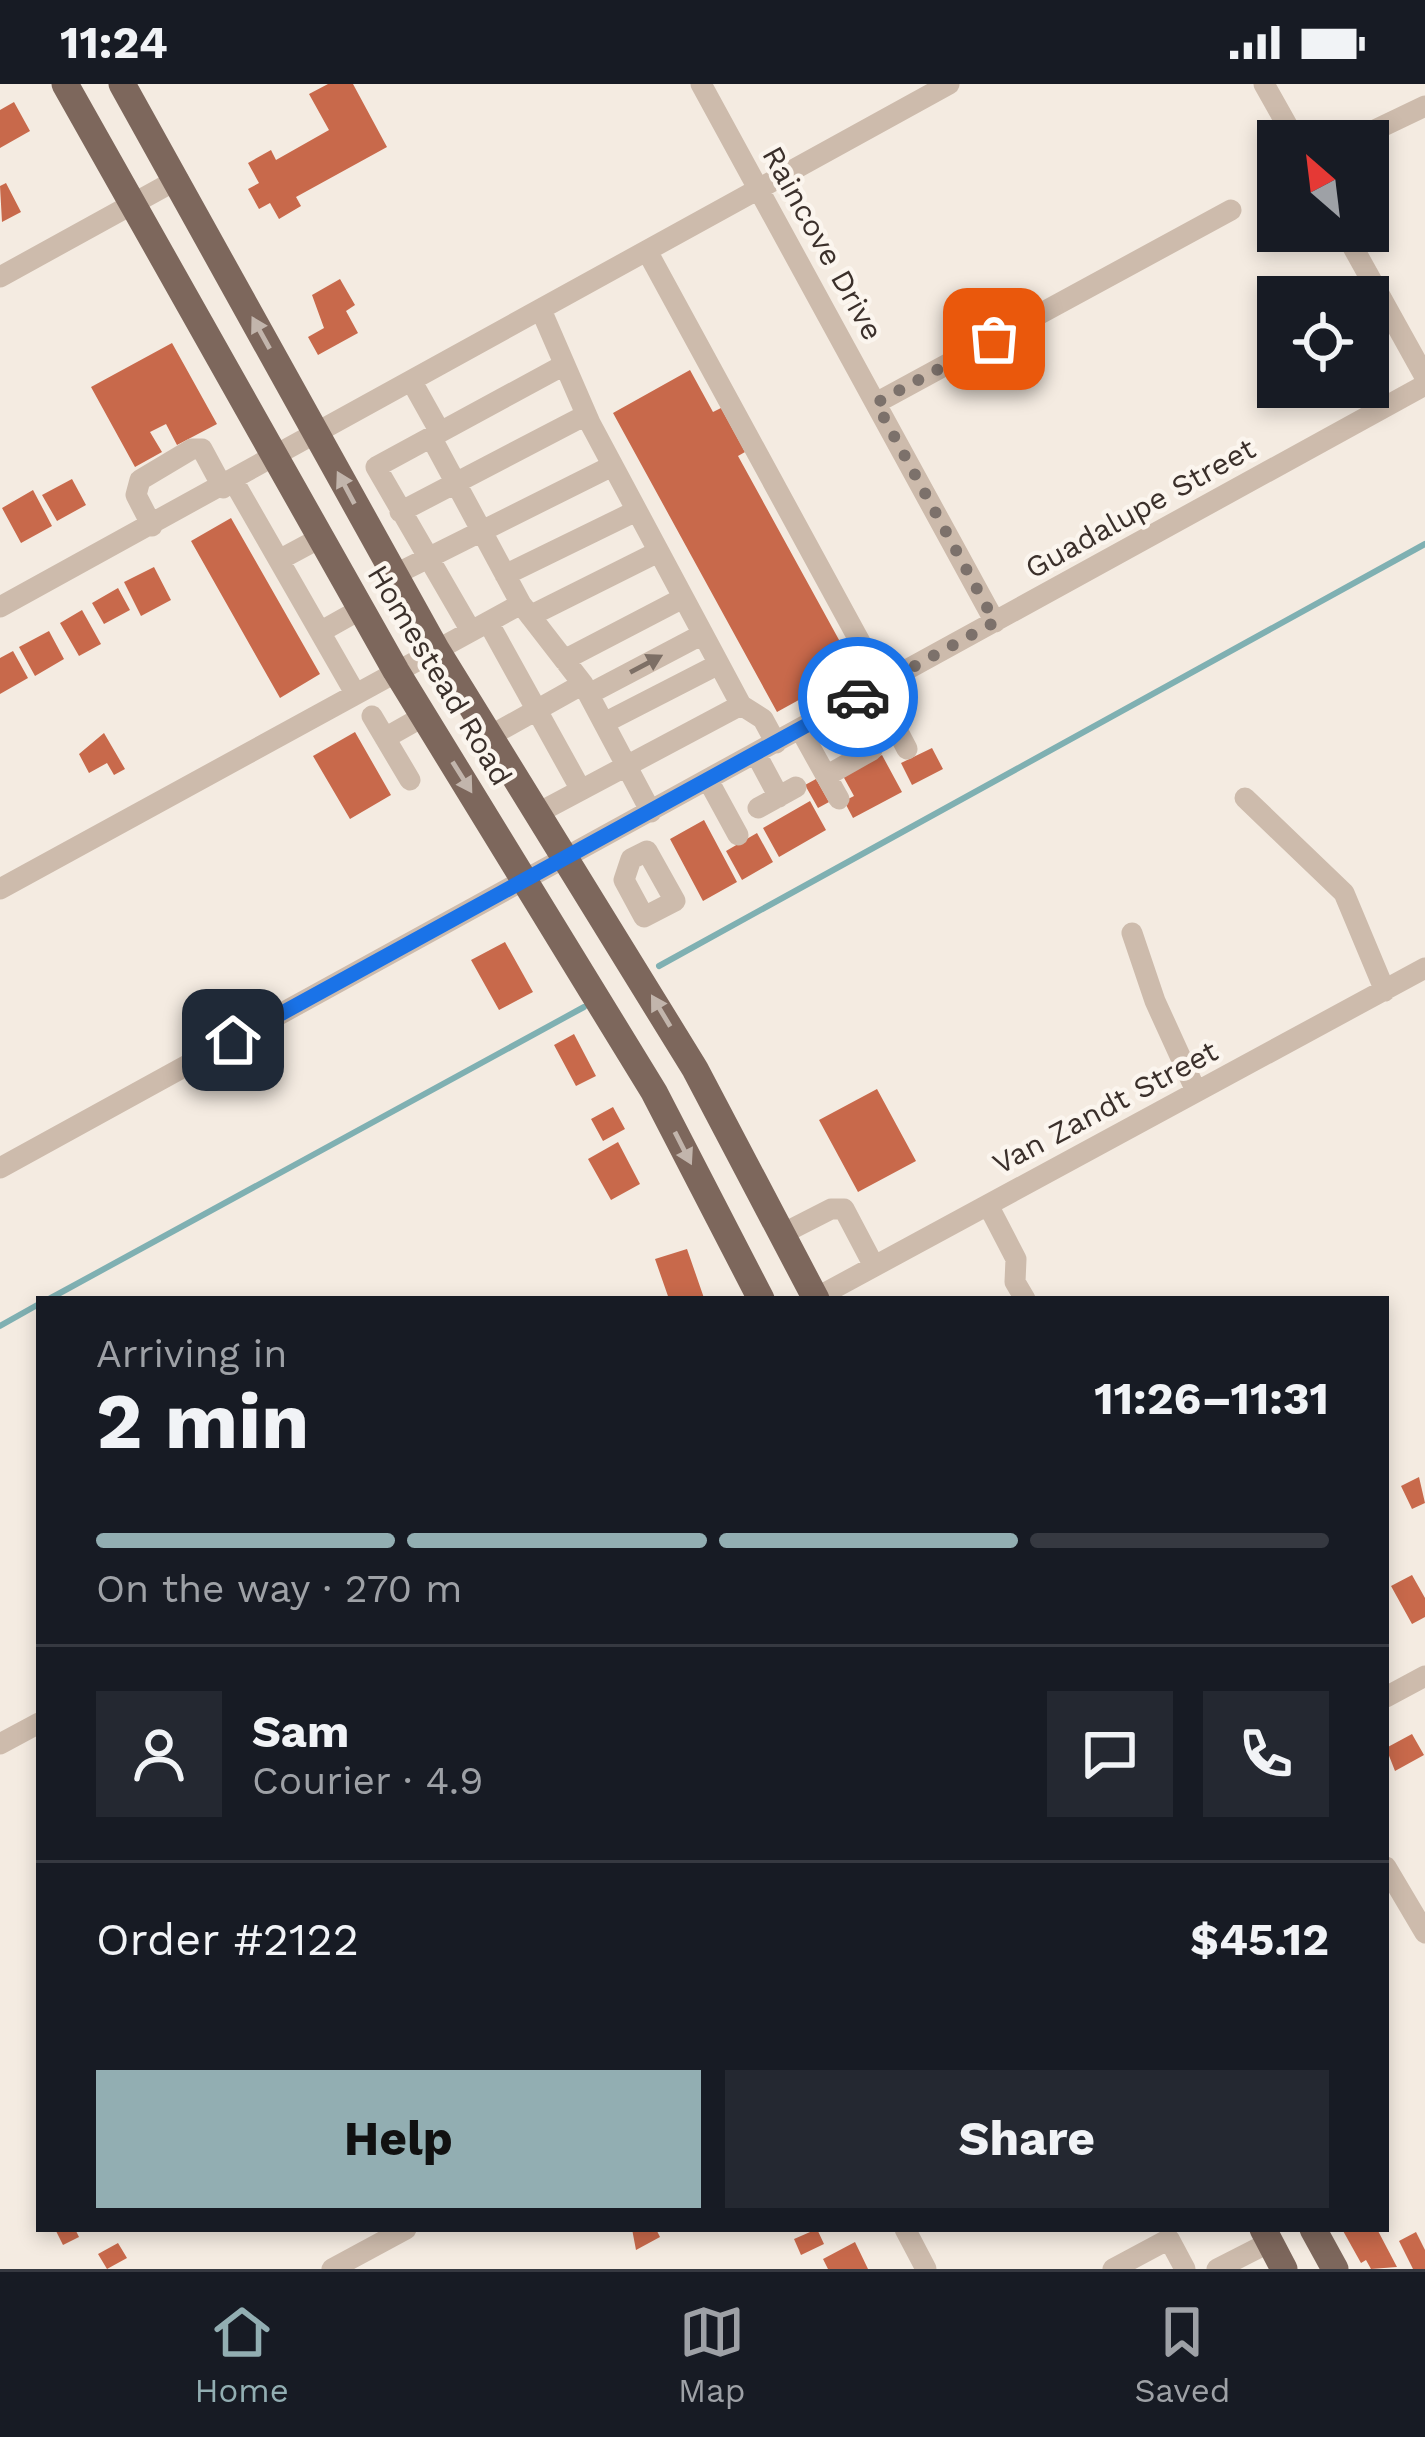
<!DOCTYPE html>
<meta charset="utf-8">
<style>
:root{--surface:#171b24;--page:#242831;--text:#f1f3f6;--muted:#9ea1a6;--line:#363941;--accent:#92aeb2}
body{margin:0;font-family:"Work Sans",sans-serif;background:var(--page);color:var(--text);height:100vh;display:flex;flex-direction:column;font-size:45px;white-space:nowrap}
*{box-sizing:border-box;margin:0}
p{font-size:39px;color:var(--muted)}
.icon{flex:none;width:66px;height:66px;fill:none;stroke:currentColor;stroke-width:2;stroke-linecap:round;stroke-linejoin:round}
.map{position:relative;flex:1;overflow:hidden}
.sheet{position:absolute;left:36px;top:1212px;width:1353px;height:936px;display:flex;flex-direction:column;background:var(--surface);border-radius:0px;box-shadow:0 6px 18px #0003}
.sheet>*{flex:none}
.needle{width:78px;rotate:332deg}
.buttons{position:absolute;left:1257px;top:36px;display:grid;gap:24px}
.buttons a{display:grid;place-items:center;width:132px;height:132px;border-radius:0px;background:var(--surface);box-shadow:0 6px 18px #0003;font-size:60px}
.pin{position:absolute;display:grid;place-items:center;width:102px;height:102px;color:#fff;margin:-51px;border-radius:24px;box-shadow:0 6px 18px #0006}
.courier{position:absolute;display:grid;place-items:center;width:120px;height:120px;margin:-60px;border:9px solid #1a73e8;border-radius:50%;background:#fff;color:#222;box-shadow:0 3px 15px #0007}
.headline em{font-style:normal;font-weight:700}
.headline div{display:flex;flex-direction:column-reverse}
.headline{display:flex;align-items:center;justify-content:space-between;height:204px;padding:0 60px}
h1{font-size:78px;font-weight:700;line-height:90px}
.bar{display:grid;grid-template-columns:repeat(4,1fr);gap:18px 12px;align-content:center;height:144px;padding:0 60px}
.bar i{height:15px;border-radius:9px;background:var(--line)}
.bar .selected{background:var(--accent)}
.bar p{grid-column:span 4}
.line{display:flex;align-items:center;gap:30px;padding:0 60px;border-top:3px solid var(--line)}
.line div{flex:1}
.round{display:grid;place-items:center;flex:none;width:126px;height:126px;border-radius:0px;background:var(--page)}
.cta{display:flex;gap:24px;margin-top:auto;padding:24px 60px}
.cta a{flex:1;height:138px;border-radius:0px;background:var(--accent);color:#111;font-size:48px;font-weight:700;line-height:138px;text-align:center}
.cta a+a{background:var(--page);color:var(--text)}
.status{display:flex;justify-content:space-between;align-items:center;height:84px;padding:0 60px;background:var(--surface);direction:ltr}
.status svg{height:33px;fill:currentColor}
.tabs{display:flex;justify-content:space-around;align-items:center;height:168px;border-top:3px solid var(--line);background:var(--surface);font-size:33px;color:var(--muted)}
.tabs a{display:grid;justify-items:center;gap:6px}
.tabs .selected{color:var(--accent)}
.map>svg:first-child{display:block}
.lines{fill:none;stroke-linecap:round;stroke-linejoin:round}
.stream{stroke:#7fb0b2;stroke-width:6}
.building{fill:#c8694b}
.minor{stroke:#cdbbac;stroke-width:21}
.major{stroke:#7d675c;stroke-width:27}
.oneway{fill:#c2b5ac}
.oneway2{fill:#7d6f65}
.done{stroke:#7c716b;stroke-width:12;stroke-dasharray:0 21.6}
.route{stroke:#1a73e8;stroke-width:15}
.labels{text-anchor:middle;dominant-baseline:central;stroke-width:9;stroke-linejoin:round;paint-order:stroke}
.street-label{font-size:30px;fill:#3b302b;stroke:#fbf5ee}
</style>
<div class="status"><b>11:24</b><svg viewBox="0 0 49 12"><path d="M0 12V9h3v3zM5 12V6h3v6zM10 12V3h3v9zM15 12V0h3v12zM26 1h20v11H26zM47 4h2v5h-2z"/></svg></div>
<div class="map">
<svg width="1425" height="2185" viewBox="0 0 1425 2185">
<rect width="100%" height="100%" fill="#f4ebe1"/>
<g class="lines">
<path class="stream" d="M 659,882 L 1425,460
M 49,1215 L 584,923
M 0,1242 L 39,1220"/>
</g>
<path class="building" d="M 328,0 L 353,0 L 387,63 L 296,113 L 301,122 L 279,135 L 270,119 L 259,125 L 248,105 L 259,99 L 248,79 L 271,66 L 276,76 L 329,46 L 309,10 Z
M 14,18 L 30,47 L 0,64 L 0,26 Z
M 6,99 L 21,128 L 2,138 L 0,102 Z
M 340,195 L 355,221 L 346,227 L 358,249 L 318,271 L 308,253 L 324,244 L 312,211 Z
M 172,259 L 217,340 L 177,361 L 166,340 L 150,348 L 162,368 L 135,383 L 91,303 Z
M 690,286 L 713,328 L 721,324 L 745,368 L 738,372 L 855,585 L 777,628 L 613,329 Z
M 72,395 L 86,421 L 57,437 L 42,411 Z
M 33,406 L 52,442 L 21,459 L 2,424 Z
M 231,434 L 320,590 L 280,614 L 191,457 Z
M 154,483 L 171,516 L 141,532 L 124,498 Z
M 118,504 L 130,526 L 104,540 L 92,519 Z
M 82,526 L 101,560 L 79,572 L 60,539 Z
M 49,547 L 64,575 L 35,592 L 19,563 Z
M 13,567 L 28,594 L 0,610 L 0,574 Z
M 355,648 L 391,711 L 350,735 L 313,672 Z
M 104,649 L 125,685 L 114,691 L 107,679 L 89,689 L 79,670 Z
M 932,664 L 943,685 L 912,701 L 901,679 Z
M 882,671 L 902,708 L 853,734 L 844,717 L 854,712 L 843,692 Z
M 816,695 L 829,718 L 818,724 L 805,701 Z
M 810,717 L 826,746 L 779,773 L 763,744 Z
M 704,736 L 737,798 L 703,817 L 670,755 Z
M 757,749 L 773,778 L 742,796 L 726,767 Z
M 505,858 L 533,908 L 499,926 L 471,876 Z
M 574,950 L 596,992 L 576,1002 L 554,961 Z
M 877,1005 L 916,1077 L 858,1108 L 819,1036 Z
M 613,1023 L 625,1045 L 603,1057 L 591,1035 Z
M 618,1058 L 640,1100 L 611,1116 L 588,1075 Z
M 687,1165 L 704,1214 L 669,1215 L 655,1175 Z
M 1419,1393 L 1425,1419 L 1412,1425 L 1401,1402 Z
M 1412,1491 L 1425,1514 L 1425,1533 L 1412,1540 L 1391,1502 Z
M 1412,1650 L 1424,1671 L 1395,1687 L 1386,1664 Z
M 55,2145 L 75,2145 L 79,2153 L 63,2161 Z
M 632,2145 L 656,2145 L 660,2153 L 636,2166 Z
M 817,2145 L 824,2160 L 801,2171 L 794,2155 Z
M 1342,2145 L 1377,2145 L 1397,2183 L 1371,2185 L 1366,2176 L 1361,2179 Z
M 1416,2148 L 1425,2166 L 1425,2185 L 1413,2185 L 1399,2157 Z
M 855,2158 L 868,2185 L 828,2185 L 823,2175 Z
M 118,2159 L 127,2174 L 107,2185 L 98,2170 Z"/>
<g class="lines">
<path class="minor" d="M 701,0 L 995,538
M 1264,0 L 1296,57
M 1352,57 L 1425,22
M 1344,147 L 1425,293
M 647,167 L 883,600
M 0,193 L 178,95
M 412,298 L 440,348
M 876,319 L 1231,126
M 431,353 L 521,520 L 583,600 L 651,728
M 234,398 L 355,609
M 400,428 L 586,331
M 152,442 L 136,411 L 140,396 L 192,365 L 202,365 L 223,404
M 279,476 L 320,454
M 394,491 L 612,382
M 505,491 L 636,427
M 0,523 L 949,0
M 530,532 L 658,468
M 488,538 L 581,706
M 471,547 L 376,383 L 564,281
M 320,548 L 361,525
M 564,576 L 683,514
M 875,604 L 907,665
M 589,610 L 703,550
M 741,621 L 763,635 L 776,659
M 372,632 L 410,696
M 604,639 L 719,580
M 800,645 L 839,715
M 490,652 L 583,600
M 385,654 L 424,632
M 756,670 L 779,713
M 826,692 L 872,666 L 838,625
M 708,696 L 738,751
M 1245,714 L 1344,809 L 1385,907
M 758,724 L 796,703
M 538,729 L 741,621 L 590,339 L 541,226
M 647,767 L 675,817 L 644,833 L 624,796 L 631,775 Z
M 0,805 L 521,520
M 1132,849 L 1155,917 L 1196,1007
M 0,1084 L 1425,301
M 988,1121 L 1016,1175 L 1015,1198 L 1025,1215
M 782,1150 L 831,1125 L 844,1125 L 874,1182
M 814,1215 L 1425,884
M 1386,1613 L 1425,1592
M 0,1660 L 39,1639
M 1386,1783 L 1425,1849
M 905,2145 L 926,2185
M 332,2185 L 406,2145
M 1113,2185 L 1169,2155 L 1185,2185
M 1217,2185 L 1270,2158"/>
<path class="major" d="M 65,0 L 396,587 L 654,1008 L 761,1215
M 122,0 L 436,565 L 695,985 L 816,1215
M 1263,2145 L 1284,2185
M 1313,2145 L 1335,2185"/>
</g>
<defs><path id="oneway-solid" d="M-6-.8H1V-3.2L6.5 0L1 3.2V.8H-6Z" transform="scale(3)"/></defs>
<g class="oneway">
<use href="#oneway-solid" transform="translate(261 249) rotate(-119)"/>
<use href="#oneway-solid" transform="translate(346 404) rotate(-118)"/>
<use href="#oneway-solid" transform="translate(462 693) rotate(58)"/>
<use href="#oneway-solid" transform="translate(661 927) rotate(-121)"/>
<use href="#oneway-solid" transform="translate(683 1064) rotate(63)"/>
</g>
<use class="oneway2" href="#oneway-solid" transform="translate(646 580) rotate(-28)"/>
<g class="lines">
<path class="done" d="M 858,613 L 995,538 L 876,319 L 994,255"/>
<path class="route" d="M 233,956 L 858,613"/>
</g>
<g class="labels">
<g class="street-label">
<text transform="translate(823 159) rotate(61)">Raincove Drive</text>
<text transform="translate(1140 424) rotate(-29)">Guadalupe Street</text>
<text transform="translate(440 591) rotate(59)">Homestead Road</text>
<text transform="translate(1105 1023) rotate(-28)">Van Zandt Street</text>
</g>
</g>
</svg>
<div class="buttons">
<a><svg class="needle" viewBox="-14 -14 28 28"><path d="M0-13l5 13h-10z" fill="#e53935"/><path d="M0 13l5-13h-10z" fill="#9ea1a6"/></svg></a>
<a><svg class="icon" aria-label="locate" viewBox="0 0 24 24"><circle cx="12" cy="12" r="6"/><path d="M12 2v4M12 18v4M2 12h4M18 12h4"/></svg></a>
</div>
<div class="pin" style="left:994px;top:255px;background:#ea580c"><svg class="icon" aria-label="bag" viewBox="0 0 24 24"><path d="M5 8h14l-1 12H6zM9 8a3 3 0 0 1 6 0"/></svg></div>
<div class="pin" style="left:233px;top:956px;background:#1f2937"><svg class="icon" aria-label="home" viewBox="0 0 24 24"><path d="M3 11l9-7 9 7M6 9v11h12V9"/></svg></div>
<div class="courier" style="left:858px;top:613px"><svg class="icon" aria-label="car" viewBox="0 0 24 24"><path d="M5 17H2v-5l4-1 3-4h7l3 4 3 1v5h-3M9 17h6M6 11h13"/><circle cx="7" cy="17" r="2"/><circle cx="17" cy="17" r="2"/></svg></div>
<section class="sheet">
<div class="headline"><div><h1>2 min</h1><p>Arriving in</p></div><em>11:26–11:31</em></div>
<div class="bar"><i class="selected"></i><i class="selected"></i><i class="selected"></i><i></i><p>On the way · 270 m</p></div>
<div class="line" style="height:216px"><a class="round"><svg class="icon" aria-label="person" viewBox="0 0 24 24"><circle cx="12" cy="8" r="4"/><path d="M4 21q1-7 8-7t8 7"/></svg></a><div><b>Sam</b><p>Courier · 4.9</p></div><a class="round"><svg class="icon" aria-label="chat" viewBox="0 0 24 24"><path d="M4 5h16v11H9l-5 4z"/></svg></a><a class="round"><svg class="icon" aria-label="phone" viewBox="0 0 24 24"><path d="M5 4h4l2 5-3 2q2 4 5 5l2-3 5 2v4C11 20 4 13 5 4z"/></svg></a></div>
<div class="line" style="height:156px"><div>Order #2122</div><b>$45.12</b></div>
<div class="cta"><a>Help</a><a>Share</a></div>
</section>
</div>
<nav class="tabs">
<a class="selected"><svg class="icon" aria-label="home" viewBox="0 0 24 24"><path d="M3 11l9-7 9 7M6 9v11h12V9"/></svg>Home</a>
<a><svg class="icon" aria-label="map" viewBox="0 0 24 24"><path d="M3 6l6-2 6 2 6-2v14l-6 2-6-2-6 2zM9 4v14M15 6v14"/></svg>Map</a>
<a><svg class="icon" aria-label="saved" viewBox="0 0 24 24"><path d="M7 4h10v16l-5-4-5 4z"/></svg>Saved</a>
</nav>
